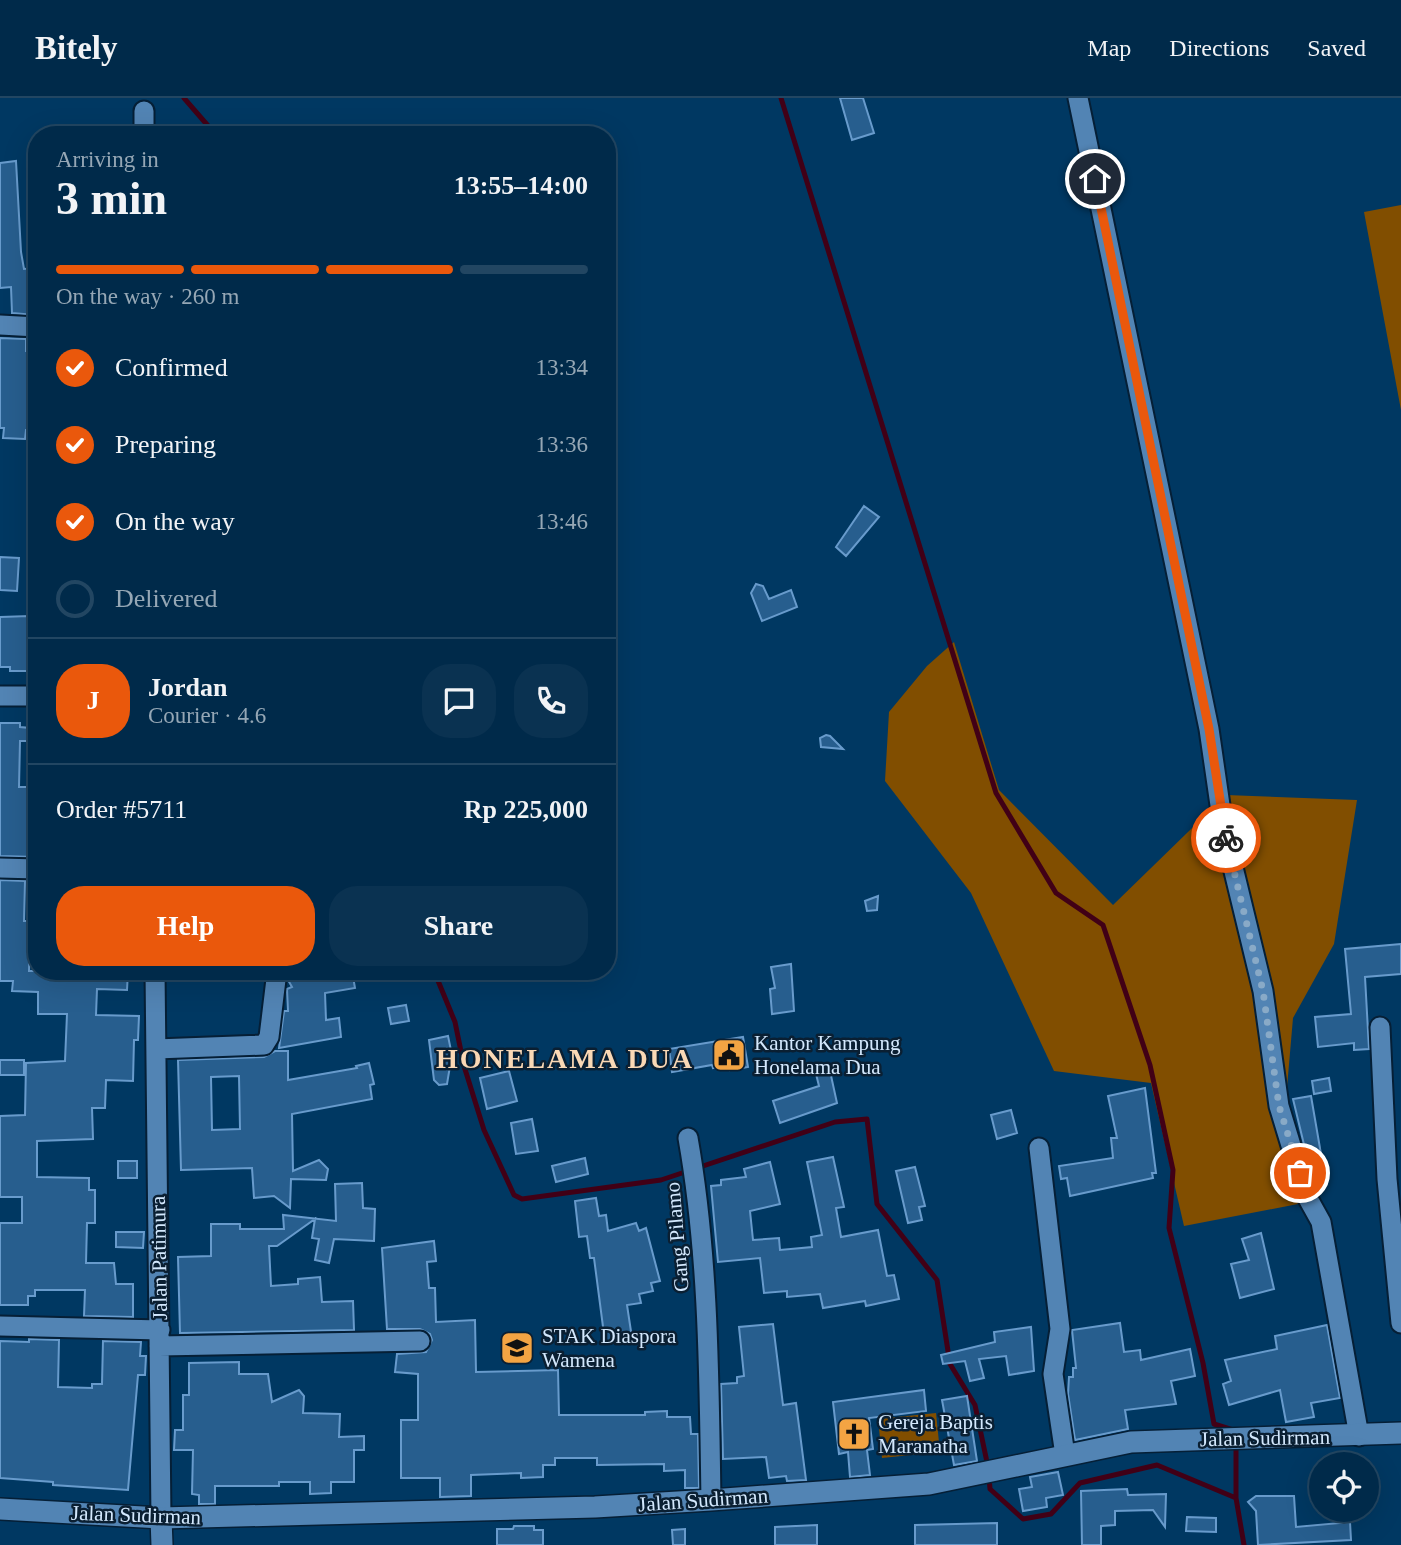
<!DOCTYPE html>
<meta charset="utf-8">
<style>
:root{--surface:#002a4a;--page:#0a3251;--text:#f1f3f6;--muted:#95a7b5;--line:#224662;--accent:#ea580c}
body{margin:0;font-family:"Times New Roman",serif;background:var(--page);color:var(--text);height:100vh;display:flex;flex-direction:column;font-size:26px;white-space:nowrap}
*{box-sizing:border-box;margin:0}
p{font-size:23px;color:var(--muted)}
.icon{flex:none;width:38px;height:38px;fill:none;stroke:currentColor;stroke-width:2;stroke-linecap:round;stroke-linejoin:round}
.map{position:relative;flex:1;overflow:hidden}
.sheet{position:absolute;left:28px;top:28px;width:588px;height:854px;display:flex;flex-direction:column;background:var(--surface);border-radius:28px;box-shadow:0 7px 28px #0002,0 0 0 2px var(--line)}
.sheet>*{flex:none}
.controls{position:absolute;left:1309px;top:1354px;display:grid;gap:14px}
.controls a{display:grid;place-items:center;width:70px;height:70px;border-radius:50%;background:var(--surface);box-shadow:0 7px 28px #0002,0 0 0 2px var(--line);font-size:35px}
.pin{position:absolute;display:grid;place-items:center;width:60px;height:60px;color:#fff;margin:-30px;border:4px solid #fff;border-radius:50%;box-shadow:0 2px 7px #0007}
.courier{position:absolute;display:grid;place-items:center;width:70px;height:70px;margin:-35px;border:5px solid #ea580c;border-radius:50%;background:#fff;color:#222;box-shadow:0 2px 9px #0007}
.overview em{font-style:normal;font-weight:700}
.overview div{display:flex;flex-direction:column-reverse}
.overview{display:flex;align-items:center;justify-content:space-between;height:119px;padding:0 28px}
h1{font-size:46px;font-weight:700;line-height:52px}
.bar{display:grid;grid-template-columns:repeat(4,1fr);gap:10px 7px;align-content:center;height:84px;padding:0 28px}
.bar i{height:9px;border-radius:5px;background:var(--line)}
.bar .current{background:var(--accent)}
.bar p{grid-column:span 4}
.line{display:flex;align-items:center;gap:18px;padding:0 28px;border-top:2px solid var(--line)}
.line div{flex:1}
.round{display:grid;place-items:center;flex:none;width:74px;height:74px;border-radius:28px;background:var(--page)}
ol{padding:0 28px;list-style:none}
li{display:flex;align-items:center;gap:21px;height:77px}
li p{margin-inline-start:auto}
li .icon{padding:7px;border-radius:50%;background:var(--accent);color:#fff;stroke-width:4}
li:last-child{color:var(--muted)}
li i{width:38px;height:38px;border:4px solid var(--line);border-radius:50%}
.button{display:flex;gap:14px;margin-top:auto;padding:14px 28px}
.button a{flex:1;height:80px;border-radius:28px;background:var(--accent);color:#fff;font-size:28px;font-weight:700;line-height:80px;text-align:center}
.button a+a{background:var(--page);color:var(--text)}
header{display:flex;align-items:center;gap:42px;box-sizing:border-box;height:98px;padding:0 35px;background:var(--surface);border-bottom:2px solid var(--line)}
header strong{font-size:33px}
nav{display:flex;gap:38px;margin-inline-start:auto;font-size:24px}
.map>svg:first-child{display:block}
.green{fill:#814e00}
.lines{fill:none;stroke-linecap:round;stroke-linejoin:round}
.stream{stroke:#410016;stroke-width:5}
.building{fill:#275e8e;stroke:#689bcc;stroke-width:2;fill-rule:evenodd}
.minor-casing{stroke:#051f36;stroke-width:23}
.tertiary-casing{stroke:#051f36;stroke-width:24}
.secondary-casing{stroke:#051f36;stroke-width:24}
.minor{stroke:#5284b4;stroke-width:19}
.tertiary{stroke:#5284b4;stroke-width:21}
.secondary{stroke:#5284b4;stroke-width:21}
.done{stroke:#89aac7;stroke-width:7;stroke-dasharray:0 12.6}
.route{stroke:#ea580c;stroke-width:9}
.labels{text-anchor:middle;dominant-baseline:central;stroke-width:5;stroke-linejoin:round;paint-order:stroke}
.poi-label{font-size:21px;fill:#d3e8fd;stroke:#0a1f32;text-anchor:start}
.street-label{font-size:21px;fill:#d3e8fd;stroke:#0a1f32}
.district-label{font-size:28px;font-weight:bold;letter-spacing:2px;fill:#fad8b5;stroke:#0a1f32}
</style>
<header>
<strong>Bitely</strong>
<nav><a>Map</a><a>Directions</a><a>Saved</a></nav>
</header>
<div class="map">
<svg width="1401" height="1447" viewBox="0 0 1401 1447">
<rect width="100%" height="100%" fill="#003862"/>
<path class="green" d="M 1401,107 L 1401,312 L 1364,114 Z
M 954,544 L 999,692 L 1113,807 L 1226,697 L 1357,702 L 1334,846 L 1293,920 L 1286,1001 L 1303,1105 L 1184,1128 L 1151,985 L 1054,973 L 971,795 L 885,683 L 889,614 L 927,568 Z
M 936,1315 L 940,1354 L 882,1360 L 878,1321 Z"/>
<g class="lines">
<path class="stream" d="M 184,0 L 216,37
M 781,0 L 996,695 L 1056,795 L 1103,827 L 1150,967 L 1173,1072 L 1169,1130 L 1203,1265 L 1214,1326 L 1233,1332
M 434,873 L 455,924 L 464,968 L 484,1032 L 514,1097 L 522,1101 L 661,1082 L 835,1024 L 867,1021 L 877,1106 L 937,1182 L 950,1266 L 975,1307 L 988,1369
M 989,1379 L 990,1391 L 1023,1421 L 1051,1416 L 1080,1385 L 1157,1367 L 1236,1400 L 1244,1447
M 1236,1400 L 1236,1346"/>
</g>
<path class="building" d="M 840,0 L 863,0 L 874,35 L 852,42 Z
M 16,63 L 21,154 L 24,171 L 35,170 L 35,217 L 12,215 L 11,189 L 0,190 L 0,65 Z
M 0,240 L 26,241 L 26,253 L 37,254 L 37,332 L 26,332 L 25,341 L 3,340 L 4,330 L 0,330 Z
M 864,408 L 879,419 L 846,458 L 836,449 Z
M 0,459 L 19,460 L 17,493 L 0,492 Z
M 756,486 L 763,488 L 769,501 L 791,492 L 797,509 L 762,523 L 751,495 Z
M 29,518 L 30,538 L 37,538 L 37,573 L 10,573 L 10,569 L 0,569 L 0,519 Z
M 0,625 L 20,625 L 20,629 L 30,630 L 29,643 L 20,643 L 19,689 L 27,689 L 27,702 L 37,702 L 37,759 L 0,758 Z
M 826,637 L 830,638 L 843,651 L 821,649 L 820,640 Z
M 0,782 L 25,783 L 24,823 L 37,823 L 37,841 L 30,841 L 29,873 L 128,873 L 127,892 L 97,891 L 96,917 L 139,918 L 138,942 L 134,942 L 133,983 L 106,982 L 105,1010 L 92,1010 L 93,1041 L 37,1043 L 37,1079 L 89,1080 L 89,1092 L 95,1092 L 95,1125 L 87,1125 L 86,1165 L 114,1165 L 116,1186 L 133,1186 L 133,1219 L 84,1218 L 85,1192 L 35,1192 L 35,1198 L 28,1198 L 28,1207 L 0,1207 L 0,1125 L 22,1125 L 22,1099 L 0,1099 L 0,1018 L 25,1017 L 26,965 L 65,963 L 67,916 L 38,916 L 38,894 L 12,893 L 13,883 L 0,883 Z
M 878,798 L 877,812 L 867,813 L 865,803 Z
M 1401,846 L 1401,876 L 1365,879 L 1369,951 L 1354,952 L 1354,945 L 1318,949 L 1315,919 L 1351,916 L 1345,851 Z
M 791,866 L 794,913 L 772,916 L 770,891 L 775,890 L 771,869 Z
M 289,873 L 352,873 L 355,890 L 325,895 L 326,922 L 339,920 L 341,939 L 279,950 L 284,913 L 288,913 L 287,891 L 292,889 L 288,882 Z
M 406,907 L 409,923 L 391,926 L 388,910 Z
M 448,938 L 454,967 L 450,968 L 447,986 L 439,987 L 434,982 L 429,942 Z
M 743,939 L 748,969 L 730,972 L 729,967 L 713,970 L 712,967 L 672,974 L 669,951 Z
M 275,953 L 288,953 L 288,982 L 357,970 L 356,968 L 369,965 L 374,986 L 370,987 L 372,1001 L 292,1016 L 293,1073 L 319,1062 L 328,1071 L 326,1082 L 291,1081 L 290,1110 L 274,1098 L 254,1100 L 252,1070 L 181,1072 L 178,962 L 264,959 ZM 239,978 L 240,1031 L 212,1032 L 211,979 Z
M 0,962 L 24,962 L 24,977 L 0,977 Z
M 509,973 L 517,1003 L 487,1011 L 480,980 Z
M 830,973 L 837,1005 L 780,1025 L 773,1003 L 819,988 L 816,976 Z
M 1329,980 L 1331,993 L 1314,996 L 1312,983 Z
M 1145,990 L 1156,1075 L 1152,1075 L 1153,1080 L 1070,1098 L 1067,1080 L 1061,1081 L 1059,1068 L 1113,1060 L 1111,1040 L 1117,1040 L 1108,998 Z
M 1311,998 L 1321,1056 L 1307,1059 L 1293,1001 Z
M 1011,1012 L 1017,1035 L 997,1041 L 991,1017 Z
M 532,1021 L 538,1053 L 516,1056 L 511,1025 Z
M 833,1059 L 844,1109 L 836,1110 L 841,1139 L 878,1132 L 887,1178 L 894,1177 L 899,1201 L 866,1208 L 865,1203 L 823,1210 L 820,1196 L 787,1199 L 787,1193 L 764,1195 L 760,1160 L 718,1164 L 711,1088 L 721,1087 L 721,1082 L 746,1079 L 744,1071 L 770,1064 L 780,1106 L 750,1113 L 753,1142 L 779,1140 L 780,1152 L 812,1149 L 811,1139 L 822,1137 L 807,1064 Z
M 585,1060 L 588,1076 L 556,1084 L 552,1068 Z
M 118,1063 L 137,1063 L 137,1080 L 118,1080 Z
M 915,1069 L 925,1108 L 919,1109 L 922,1122 L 908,1125 L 896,1073 Z
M 362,1085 L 363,1110 L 375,1111 L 374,1143 L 334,1141 L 329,1165 L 315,1162 L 319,1141 L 312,1140 L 315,1121 L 277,1148 L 269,1148 L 271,1188 L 298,1186 L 298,1181 L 320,1179 L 322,1204 L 353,1203 L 354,1232 L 180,1235 L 178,1159 L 211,1158 L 211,1126 L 240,1126 L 240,1131 L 284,1131 L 283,1117 L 336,1123 L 335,1086 Z
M 596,1100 L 599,1118 L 606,1117 L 608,1133 L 636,1125 L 639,1133 L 646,1130 L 660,1183 L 651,1185 L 653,1193 L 639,1196 L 641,1205 L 627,1207 L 632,1240 L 605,1244 L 594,1160 L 590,1160 L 587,1138 L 579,1139 L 575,1103 Z
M 116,1134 L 144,1134 L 143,1150 L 116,1149 Z
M 1261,1135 L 1274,1191 L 1240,1200 L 1231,1166 L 1249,1162 L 1242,1141 Z
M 434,1143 L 436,1163 L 427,1164 L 429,1190 L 435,1190 L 436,1224 L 475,1222 L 476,1274 L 558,1272 L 559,1317 L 645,1317 L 645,1314 L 667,1313 L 667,1319 L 690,1319 L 691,1336 L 698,1336 L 699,1390 L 685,1390 L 685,1372 L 664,1373 L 664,1366 L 597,1367 L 597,1360 L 555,1360 L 555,1367 L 543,1367 L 543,1379 L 521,1380 L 521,1375 L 471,1377 L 471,1398 L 440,1399 L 440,1380 L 401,1380 L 401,1322 L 418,1322 L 418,1276 L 395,1274 L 397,1256 L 426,1254 L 432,1242 L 430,1236 L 420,1231 L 387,1231 L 382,1150 Z
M 1120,1225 L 1124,1254 L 1140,1252 L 1141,1262 L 1190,1251 L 1195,1278 L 1171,1283 L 1176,1306 L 1125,1312 L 1128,1331 L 1075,1342 L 1068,1296 L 1069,1279 L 1073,1279 L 1073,1270 L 1076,1270 L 1072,1232 Z
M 773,1226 L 783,1307 L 796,1305 L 806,1382 L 787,1383 L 786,1378 L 769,1380 L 766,1359 L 723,1361 L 721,1286 L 737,1285 L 737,1279 L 744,1278 L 739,1229 Z
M 1327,1227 L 1340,1300 L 1311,1305 L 1314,1319 L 1286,1324 L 1280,1292 L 1229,1307 L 1223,1286 L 1231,1283 L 1225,1262 L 1277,1251 L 1275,1238 Z
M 1031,1229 L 1034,1273 L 1009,1277 L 1006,1258 L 979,1261 L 984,1280 L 970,1283 L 965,1263 L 943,1266 L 941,1257 L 995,1244 L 994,1234 Z
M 29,1241 L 59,1242 L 58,1289 L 92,1290 L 92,1286 L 102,1286 L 103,1243 L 141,1244 L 140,1258 L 146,1258 L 145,1277 L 138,1277 L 128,1392 L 53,1387 L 53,1384 L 0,1380 L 0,1243 L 29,1244 Z
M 239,1264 L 239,1276 L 268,1276 L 272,1304 L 299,1292 L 304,1298 L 303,1315 L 340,1316 L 339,1339 L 364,1338 L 364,1352 L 354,1352 L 354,1384 L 331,1384 L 331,1395 L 310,1396 L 310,1384 L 279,1384 L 279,1388 L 215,1388 L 215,1406 L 199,1406 L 199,1397 L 192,1396 L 193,1352 L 174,1352 L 175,1332 L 183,1332 L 183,1297 L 189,1297 L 189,1265 Z
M 924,1292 L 926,1313 L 869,1320 L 873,1351 L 867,1352 L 870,1377 L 850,1379 L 848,1354 L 839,1356 L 833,1304 Z
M 967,1298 L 977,1363 L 954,1367 L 942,1302 Z
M 1058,1374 L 1063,1397 L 1046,1400 L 1047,1409 L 1023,1413 L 1019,1391 L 1032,1389 L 1030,1379 Z
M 1127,1391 L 1128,1397 L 1166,1396 L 1165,1429 L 1153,1412 L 1115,1413 L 1115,1427 L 1101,1428 L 1101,1447 L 1082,1447 L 1081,1393 Z
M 1256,1398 L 1294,1398 L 1296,1429 L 1350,1424 L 1351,1442 L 1258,1447 L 1256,1413 L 1248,1404 Z
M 1187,1419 L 1216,1420 L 1216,1434 L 1186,1433 Z
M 997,1425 L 997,1447 L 915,1447 L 915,1427 Z
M 817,1427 L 817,1447 L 775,1447 L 775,1429 Z
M 514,1428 L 534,1428 L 534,1432 L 543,1432 L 543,1447 L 497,1447 L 497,1431 L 513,1431 Z
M 685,1431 L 685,1447 L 673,1447 L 672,1432 Z"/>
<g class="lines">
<defs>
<path id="minor" d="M 1078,0 L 1209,631 L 1223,728 L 1263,893 L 1279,1008 L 1306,1097 L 1321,1124 L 1359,1338
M 144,13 L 144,37
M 0,227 L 37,229
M 0,598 L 37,598
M 0,770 L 37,771
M 155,873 L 161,1420
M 1380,929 L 1387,1081 L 1401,1225
M 156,951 L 264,947 L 269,939 L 277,873
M 688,1040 C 709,1159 709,1281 711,1402
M 1039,1050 L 1060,1231 L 1053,1276 L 1065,1357
M 0,1228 L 160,1232
M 159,1248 L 420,1243"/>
<path id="tertiary" d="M 161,1420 L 595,1409 L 711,1402 L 929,1386 L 1131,1344 L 1401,1335"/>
<path id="secondary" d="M 0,1411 L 161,1420 L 162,1447"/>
</defs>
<use href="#minor" class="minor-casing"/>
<use href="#tertiary" class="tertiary-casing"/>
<use href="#secondary" class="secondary-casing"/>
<use href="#minor" class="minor"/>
<use href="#tertiary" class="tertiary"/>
<use href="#secondary" class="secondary"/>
</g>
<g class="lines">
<path class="done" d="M 1226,740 L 1263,893 L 1279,1008 L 1300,1075"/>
<path class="route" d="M 1095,81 L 1209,631 L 1226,740"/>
</g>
<defs>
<symbol id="civic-square" viewBox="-11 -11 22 22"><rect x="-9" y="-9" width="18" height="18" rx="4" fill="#f3a443" stroke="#0a1f32"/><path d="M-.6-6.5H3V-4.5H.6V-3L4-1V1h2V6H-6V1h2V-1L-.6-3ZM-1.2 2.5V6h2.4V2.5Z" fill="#111"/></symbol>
<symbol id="university-square" viewBox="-11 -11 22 22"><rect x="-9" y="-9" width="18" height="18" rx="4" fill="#f3a443" stroke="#0a1f32"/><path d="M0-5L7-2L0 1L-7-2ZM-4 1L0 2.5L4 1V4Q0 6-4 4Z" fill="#111"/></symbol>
<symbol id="church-square" viewBox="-11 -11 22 22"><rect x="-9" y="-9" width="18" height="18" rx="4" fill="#f3a443" stroke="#0a1f32"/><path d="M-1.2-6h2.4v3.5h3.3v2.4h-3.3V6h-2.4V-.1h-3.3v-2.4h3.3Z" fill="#111"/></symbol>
</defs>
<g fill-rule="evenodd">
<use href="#civic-square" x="710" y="938" width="38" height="38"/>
<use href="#university-square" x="498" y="1231" width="38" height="38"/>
<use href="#church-square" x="835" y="1317" width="38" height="38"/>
</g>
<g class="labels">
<g class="poi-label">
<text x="754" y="945">Kantor Kampung<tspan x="754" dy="24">Honelama Dua</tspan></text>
<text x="542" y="1238">STAK Diaspora<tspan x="542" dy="24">Wamena</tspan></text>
<text x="878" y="1324">Gereja Baptis<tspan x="878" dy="24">Maranatha</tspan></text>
</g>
<g class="street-label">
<text transform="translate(677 1139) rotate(-95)">Gang Pilamo</text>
<text transform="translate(159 1160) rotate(-91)">Jalan Patimura</text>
<text transform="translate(1265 1340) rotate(-1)">Jalan Sudirman</text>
<text transform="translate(703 1402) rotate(-4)">Jalan Sudirman</text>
<text transform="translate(136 1417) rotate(2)">Jalan Sudirman</text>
</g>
<g class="district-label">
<text x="565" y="960">HONELAMA DUA</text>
</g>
</g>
</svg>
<div class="controls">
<a><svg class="icon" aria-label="locate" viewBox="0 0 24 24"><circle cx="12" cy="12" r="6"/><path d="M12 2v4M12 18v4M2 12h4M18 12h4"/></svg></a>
</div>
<div class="pin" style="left:1300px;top:1075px;background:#ea580c"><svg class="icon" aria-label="bag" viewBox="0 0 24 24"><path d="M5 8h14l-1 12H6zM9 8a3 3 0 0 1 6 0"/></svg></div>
<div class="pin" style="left:1095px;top:81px;background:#1f2937"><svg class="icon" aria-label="home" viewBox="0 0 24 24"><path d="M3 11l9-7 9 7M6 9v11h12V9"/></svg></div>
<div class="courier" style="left:1226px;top:740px"><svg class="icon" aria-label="bike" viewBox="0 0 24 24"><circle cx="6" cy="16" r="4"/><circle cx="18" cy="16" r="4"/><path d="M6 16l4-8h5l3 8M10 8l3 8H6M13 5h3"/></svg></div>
<section class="sheet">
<div class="overview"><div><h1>3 min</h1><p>Arriving in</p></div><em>13:55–14:00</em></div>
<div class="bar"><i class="current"></i><i class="current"></i><i class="current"></i><i></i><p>On the way · 260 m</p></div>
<ol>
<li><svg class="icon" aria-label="check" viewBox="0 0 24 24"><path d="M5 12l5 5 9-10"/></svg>Confirmed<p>13:34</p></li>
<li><svg class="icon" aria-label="check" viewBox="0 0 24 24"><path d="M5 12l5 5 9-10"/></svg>Preparing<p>13:36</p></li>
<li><svg class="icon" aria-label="check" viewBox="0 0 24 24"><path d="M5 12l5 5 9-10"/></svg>On the way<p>13:46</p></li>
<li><i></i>Delivered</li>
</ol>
<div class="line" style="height:126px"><b class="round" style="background:var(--accent);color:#fff">J</b><div><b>Jordan</b><p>Courier · 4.6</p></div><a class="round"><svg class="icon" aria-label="chat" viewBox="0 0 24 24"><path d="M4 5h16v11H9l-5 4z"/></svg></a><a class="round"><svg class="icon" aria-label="phone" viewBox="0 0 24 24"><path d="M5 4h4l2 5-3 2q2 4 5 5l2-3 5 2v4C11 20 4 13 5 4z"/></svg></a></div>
<div class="line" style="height:91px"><div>Order #5711</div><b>Rp 225,000</b></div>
<div class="button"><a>Help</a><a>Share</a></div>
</section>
</div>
